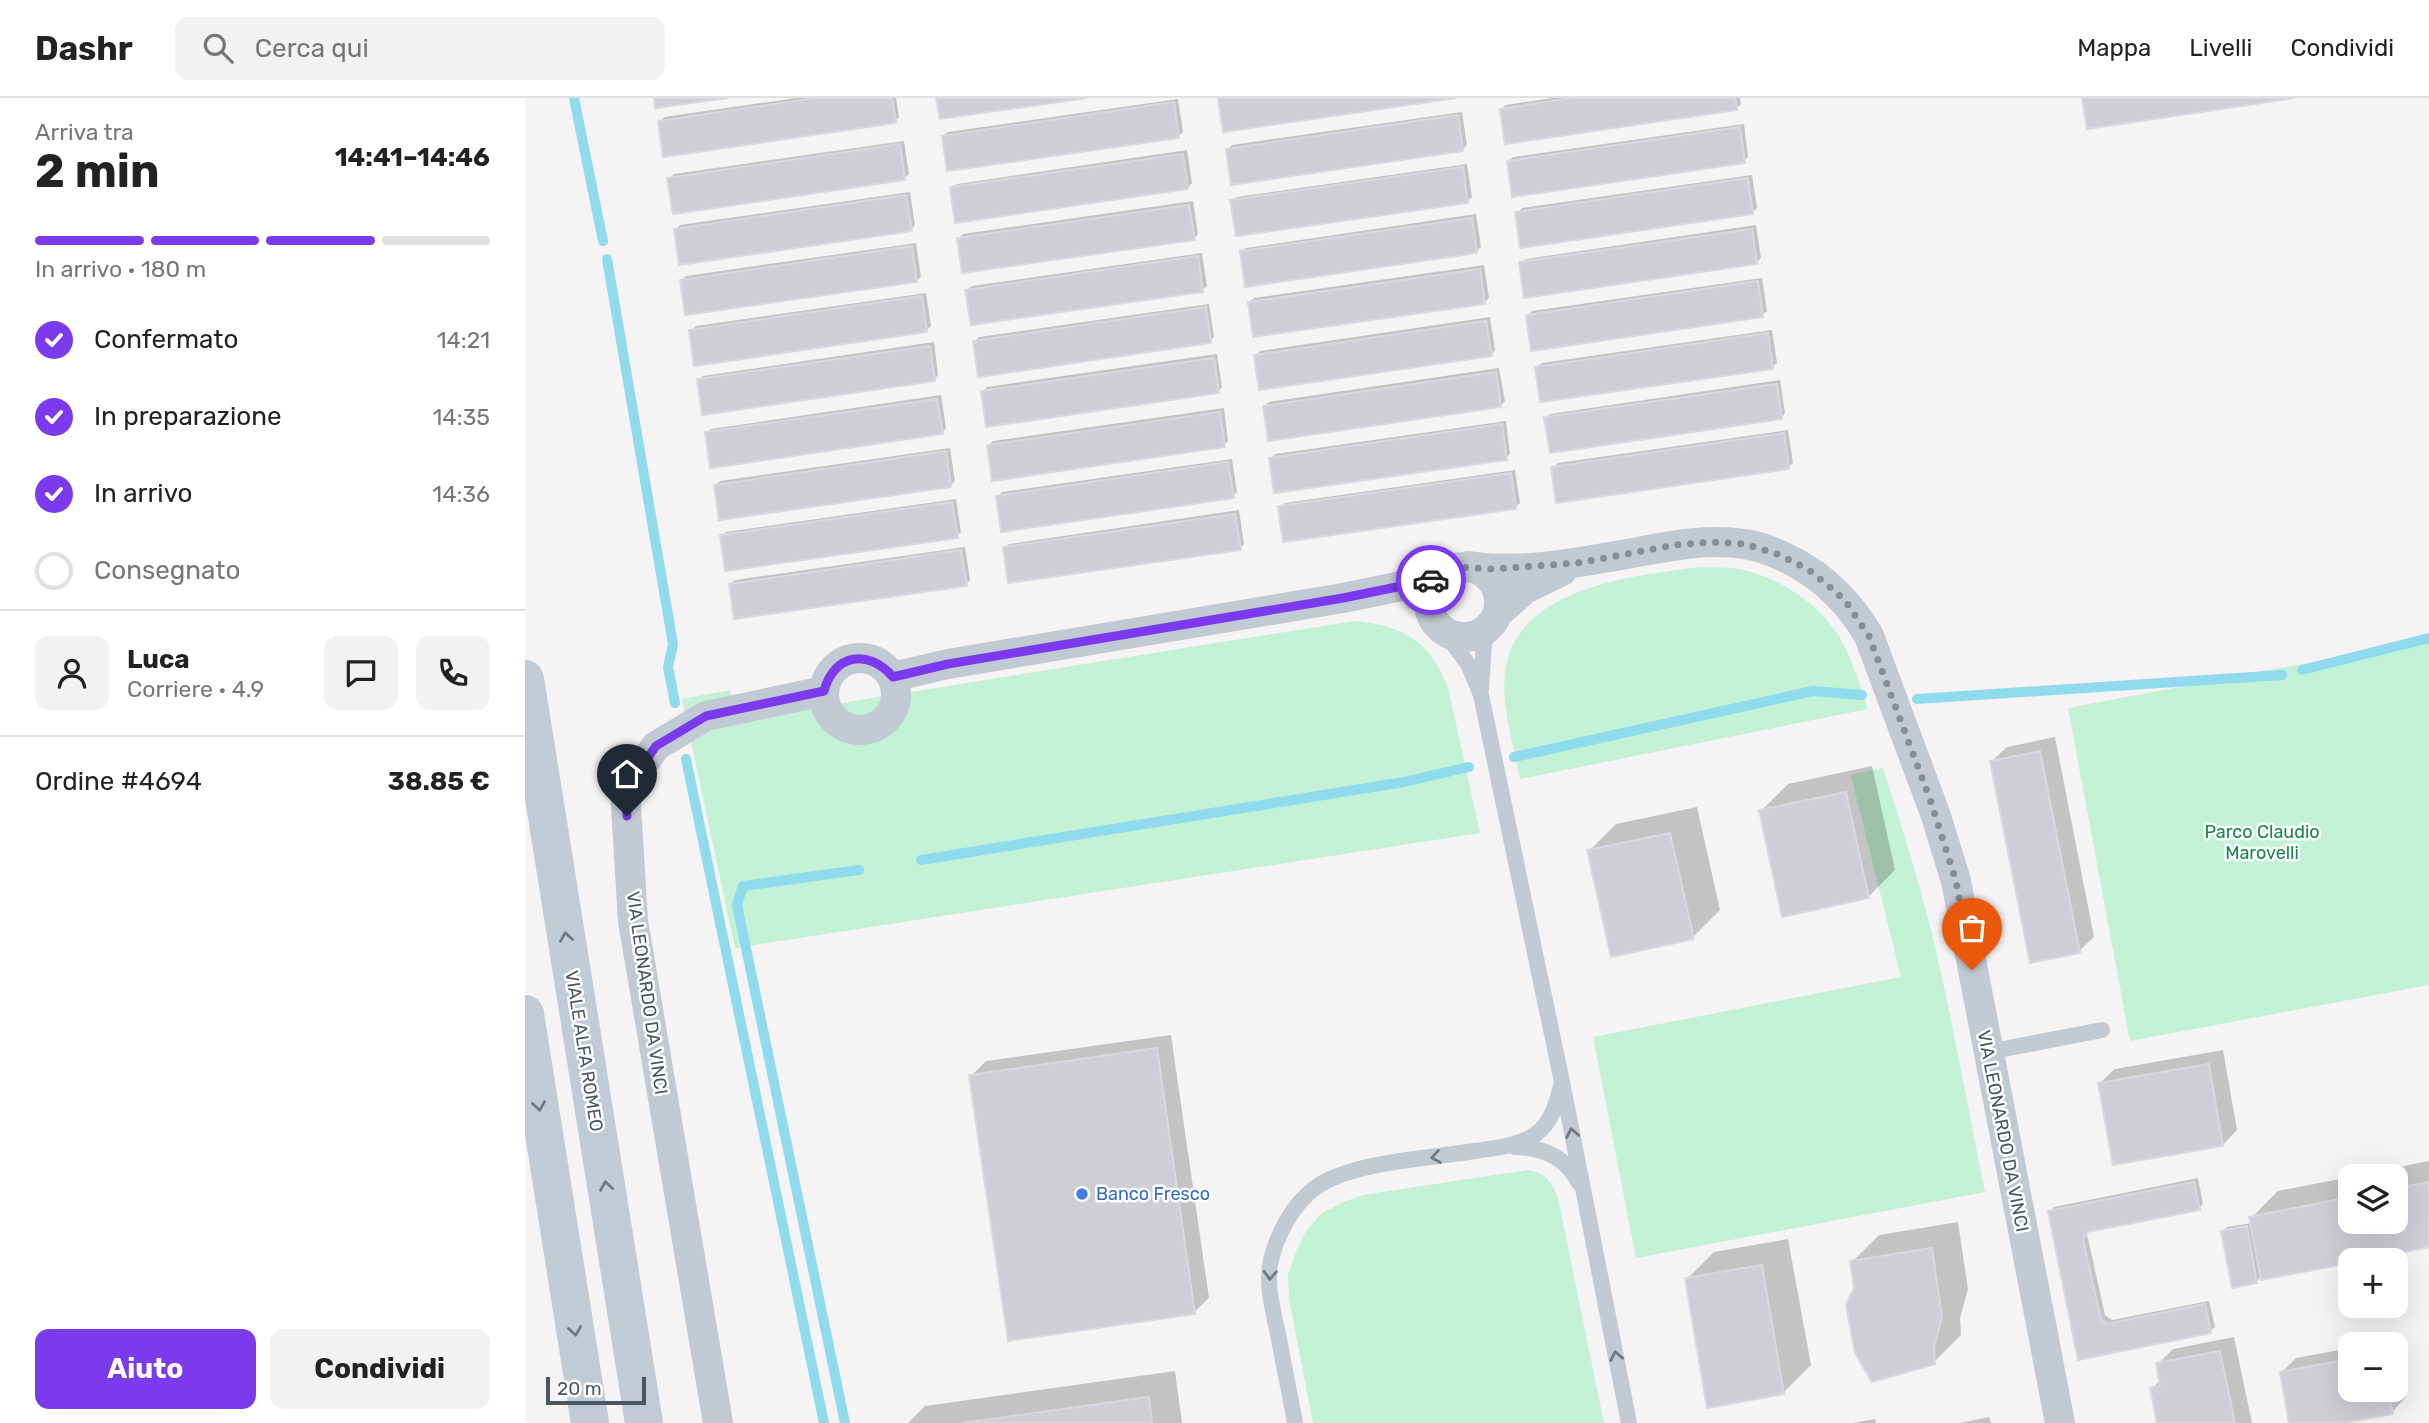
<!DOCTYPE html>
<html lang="it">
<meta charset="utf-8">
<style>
:root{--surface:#fff;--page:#f2f2f2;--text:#222;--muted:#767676;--line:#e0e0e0;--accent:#7c3aed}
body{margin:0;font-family:Rubik,sans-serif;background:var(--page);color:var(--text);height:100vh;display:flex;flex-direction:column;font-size:26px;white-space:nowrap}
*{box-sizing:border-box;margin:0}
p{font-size:23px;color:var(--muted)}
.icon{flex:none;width:38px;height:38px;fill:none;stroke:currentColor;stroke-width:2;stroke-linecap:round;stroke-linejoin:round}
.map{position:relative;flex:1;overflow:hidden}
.drawer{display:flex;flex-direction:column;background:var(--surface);width:525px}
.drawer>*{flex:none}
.fabs{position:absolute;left:1813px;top:1066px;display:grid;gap:14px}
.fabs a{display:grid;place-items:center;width:70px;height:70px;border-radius:14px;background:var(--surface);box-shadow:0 7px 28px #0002;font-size:35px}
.scale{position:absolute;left:21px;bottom:18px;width:100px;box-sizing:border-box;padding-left:7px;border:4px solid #4a5661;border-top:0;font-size:19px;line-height:24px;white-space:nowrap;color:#4a5661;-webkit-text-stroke:5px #fff;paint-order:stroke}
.pin{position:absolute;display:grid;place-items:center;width:60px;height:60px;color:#fff;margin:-72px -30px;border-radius:50% 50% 50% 0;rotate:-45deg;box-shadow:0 0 7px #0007}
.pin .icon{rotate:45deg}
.courier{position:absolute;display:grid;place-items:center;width:70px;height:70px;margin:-35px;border:5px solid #7c3aed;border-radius:50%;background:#fff;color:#222;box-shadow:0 2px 9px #0007}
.head em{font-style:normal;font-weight:700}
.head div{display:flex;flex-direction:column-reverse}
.head{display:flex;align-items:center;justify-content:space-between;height:119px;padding:0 35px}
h1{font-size:46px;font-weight:700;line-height:52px}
.bar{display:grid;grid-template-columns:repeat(4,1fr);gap:10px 7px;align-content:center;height:84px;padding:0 35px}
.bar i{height:9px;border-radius:5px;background:var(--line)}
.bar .current{background:var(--accent)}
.bar p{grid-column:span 4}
.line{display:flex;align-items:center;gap:18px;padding:0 35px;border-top:2px solid var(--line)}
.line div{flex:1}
.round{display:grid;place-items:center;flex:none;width:74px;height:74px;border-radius:14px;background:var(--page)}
ol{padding:0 35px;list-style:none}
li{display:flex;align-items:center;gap:21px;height:77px}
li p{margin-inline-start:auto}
li .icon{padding:7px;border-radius:50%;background:var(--accent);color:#fff;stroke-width:4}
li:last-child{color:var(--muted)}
li i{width:38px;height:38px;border:4px solid var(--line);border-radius:50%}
.cta{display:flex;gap:14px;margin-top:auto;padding:14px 35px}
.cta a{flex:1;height:80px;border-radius:14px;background:var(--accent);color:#fff;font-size:28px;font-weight:700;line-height:80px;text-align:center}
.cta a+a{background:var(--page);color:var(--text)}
header{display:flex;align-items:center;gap:42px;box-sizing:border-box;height:98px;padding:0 35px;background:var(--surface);border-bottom:2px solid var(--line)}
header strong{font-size:33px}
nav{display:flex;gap:38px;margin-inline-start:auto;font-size:24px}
.search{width:490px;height:63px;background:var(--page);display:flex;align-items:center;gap:18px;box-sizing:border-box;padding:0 24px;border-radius:14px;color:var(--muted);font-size:26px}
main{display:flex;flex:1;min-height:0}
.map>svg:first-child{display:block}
.green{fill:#c3f1d5}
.shadow{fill:#0003}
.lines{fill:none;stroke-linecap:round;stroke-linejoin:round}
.stream{stroke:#90daee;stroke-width:10}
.building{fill:#cdcfd5;stroke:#d7d9de;stroke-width:2}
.lane{stroke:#c1cad2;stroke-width:16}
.street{stroke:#c1cad2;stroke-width:30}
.secondary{stroke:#c1cbd6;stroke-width:38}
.oneway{stroke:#6e7984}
.oneway2{stroke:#6e7983}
.done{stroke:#868d94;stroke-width:7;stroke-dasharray:0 12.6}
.route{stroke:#7c3aed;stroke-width:9}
.shop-dot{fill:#3f7fe0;stroke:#fff;stroke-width:2.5}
.labels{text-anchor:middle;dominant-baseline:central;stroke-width:5;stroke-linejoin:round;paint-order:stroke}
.park-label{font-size:18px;fill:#17864f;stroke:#fff}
.street-label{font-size:18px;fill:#4a5661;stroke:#fff}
.shop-label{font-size:18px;fill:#366cbe;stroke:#fff;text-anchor:start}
</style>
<header>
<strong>Dashr</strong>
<div class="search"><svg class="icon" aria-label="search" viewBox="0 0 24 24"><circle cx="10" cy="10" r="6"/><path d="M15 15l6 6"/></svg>Cerca qui</div>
<nav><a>Mappa</a><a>Livelli</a><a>Condividi</a></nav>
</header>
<main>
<section class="drawer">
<div class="head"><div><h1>2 min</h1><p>Arriva tra</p></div><em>14:41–14:46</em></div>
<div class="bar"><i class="current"></i><i class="current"></i><i class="current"></i><i></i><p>In arrivo · 180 m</p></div>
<ol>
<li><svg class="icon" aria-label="check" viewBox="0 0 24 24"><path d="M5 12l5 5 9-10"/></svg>Confermato<p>14:21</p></li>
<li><svg class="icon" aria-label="check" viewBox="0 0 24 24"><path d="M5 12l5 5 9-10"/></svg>In preparazione<p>14:35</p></li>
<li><svg class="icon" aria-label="check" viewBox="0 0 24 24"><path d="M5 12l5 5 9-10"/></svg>In arrivo<p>14:36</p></li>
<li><i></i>Consegnato</li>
</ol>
<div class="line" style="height:126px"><a class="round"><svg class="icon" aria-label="person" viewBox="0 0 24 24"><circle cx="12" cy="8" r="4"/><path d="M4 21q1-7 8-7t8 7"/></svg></a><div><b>Luca</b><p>Corriere · 4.9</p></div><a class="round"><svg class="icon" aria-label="chat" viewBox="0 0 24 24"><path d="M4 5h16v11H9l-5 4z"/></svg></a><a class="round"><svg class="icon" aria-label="phone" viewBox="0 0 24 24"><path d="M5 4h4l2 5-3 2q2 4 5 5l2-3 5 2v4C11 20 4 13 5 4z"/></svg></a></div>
<div class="line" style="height:91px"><div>Ordine #4694</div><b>38.85 €</b></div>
<div class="cta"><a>Aiuto</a><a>Condividi</a></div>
</section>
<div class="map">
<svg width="1904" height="1325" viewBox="0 0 1904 1325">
<rect width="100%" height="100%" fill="#f5f3f3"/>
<path class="green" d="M 1174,469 C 1185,470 1196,469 1207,470 C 1244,475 1282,497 1305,526 C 1325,550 1333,582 1343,611 L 995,681 C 989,647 976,609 980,574 C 991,489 1108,478 1174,469 Z
M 829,523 C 879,527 909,546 924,594 L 955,735 L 210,850 L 157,601 L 205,592 L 210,622 Z
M 1904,542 L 1904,887 L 1605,943 L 1543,610 Z
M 1358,670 C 1380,738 1401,805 1416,875 C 1432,948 1445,1021 1460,1094 L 1111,1160 L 1068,939 L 1376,879 L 1326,677 Z
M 1002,1072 C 1020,1074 1027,1084 1033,1100 L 1079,1325 L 788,1325 L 764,1201 L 763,1176 L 771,1154 L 781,1133 L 796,1116 L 816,1105 L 838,1097 Z"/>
<path class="shadow" d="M 271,0 L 371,0 L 374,19 L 370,23 L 135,24 L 139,19 Z
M 1028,0 L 1215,0 L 1216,6 L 1211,11 L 976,11 L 981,7 Z
M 653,1 L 658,34 L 653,38 L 418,38 L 423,34 Z
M 937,14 L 942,47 L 938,51 L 703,52 L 707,47 Z
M 1219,26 L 1223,59 L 1219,63 L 984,64 L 988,59 Z
M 379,43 L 384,76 L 379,80 L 144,81 L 149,76 Z
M 662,52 L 667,85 L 662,90 L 427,90 L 432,86 Z
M 942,66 L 947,99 L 942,103 L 707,103 L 712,99 Z
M 1227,77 L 1232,110 L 1227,114 L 992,115 L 997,110 Z
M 385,94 L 390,127 L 386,131 L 151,132 L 155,127 Z
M 668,103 L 673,136 L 669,141 L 434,140 L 438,136 Z
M 951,116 L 956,149 L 951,154 L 716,154 L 721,150 Z
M 1231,127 L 1236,160 L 1231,165 L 996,165 L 1001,161 Z
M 391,145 L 396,178 L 392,183 L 157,182 L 161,178 Z
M 677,155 L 682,188 L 677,192 L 442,192 L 447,188 Z
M 959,167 L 964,200 L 960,204 L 724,204 L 729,200 Z
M 1237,180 L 1242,213 L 1237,217 L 1002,218 L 1007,213 Z
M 401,195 L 406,228 L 402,232 L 166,233 L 171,228 Z
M 684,206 L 689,239 L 685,243 L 450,244 L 454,239 Z
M 965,219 L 970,252 L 966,257 L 731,257 L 735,253 Z
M 1247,232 L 1252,265 L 1247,269 L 1012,269 L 1017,265 Z
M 409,244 L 413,277 L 409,282 L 174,282 L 178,278 Z
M 692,256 L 697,289 L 693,294 L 458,294 L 462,289 Z
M 974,270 L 980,303 L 975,308 L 740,308 L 744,304 Z
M 1255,282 L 1260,315 L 1256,320 L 1021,320 L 1025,316 Z
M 416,297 L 421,330 L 417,335 L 182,335 L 186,331 Z
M 699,310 L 703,343 L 699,347 L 464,347 L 468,343 Z
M 981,323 L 985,356 L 981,360 L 746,360 L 750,356 Z
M 1263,332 L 1268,365 L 1263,369 L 1028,370 L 1033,365 Z
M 425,350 L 430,383 L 426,387 L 191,387 L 195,383 Z
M 707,361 L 712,394 L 708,398 L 473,399 L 477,394 Z
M 990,372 L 995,405 L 990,409 L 755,409 L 760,405 Z
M 431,401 L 436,434 L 432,438 L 196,438 L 201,434 Z
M 714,412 L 719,446 L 715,450 L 480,450 L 484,446 Z
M 440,449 L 445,482 L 441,486 L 206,486 L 210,482 Z
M 1530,639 L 1569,839 L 1554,853 L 1467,663 L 1482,649 Z
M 1347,668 L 1370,772 L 1343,799 L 1236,713 L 1263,686 Z
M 1172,709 L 1195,812 L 1168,839 L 1064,753 L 1091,726 Z
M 646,937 L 684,1200 L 669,1214 L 446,978 L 461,963 Z
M 1698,952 L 1712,1032 L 1698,1047 L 1575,985 L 1590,971 Z
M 1904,1063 L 1904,1148 L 1738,1180 L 1737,1178 L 1731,1184 L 1698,1134 L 1702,1129 L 1727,1125 L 1726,1120 L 1753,1093 L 1825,1079 L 1825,1124 L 1871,1124 L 1871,1078 L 1829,1078 Z
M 1673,1080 L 1678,1106 L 1674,1110 L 1564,1132 L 1562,1136 L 1580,1217 L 1587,1222 L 1684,1203 L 1690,1229 L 1685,1233 L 1554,1260 L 1525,1114 L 1529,1109 Z
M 1433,1124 L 1443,1191 L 1435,1220 L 1436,1237 L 1409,1264 L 1331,1190 L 1327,1164 L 1354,1137 Z
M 1263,1141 L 1286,1267 L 1259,1294 L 1162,1181 L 1189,1154 Z
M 1709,1239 L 1727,1325 L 1634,1325 L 1627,1291 L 1636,1281 L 1633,1266 L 1648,1251 Z
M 1870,1241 L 1881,1299 L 1867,1314 L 1809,1325 L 1766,1325 L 1757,1274 L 1771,1260 L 1825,1250 L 1825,1292 L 1871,1292 L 1871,1246 L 1845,1246 Z
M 650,1273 L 657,1325 L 383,1325 L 400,1308 Z
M 1464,1319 L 1466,1325 L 1435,1325 Z
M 1350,1321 L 1351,1325 L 1328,1325 Z"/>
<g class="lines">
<path class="stream" d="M 49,0 L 78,143
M 82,161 L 148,546 L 143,569 L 150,605
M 1777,572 L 1904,540
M 1392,601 L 1757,577
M 989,659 L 1288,593 L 1337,597
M 161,661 L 299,1325
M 396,762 L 879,684 L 944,669
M 320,1325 L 212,807 L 218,788 L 334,772"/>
</g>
<path class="building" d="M 129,0 L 203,0 L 130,10 Z
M 291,0 L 367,0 L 371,25 L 138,59 L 133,23 Z
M 411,0 L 562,0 L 415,21 Z
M 693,0 L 931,0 L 698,34 Z
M 1047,0 L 1210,0 L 1212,12 L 980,46 L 975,11 Z
M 1557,0 L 1769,0 L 1562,31 Z
M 649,4 L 654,40 L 422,73 L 417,38 Z
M 933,17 L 938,53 L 706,87 L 701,51 Z
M 1215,29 L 1220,65 L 987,99 L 982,63 Z
M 375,46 L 380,82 L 148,116 L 142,80 Z
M 658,56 L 663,91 L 430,125 L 425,89 Z
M 938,69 L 943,105 L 711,138 L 705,102 Z
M 1223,80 L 1228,116 L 995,150 L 990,114 Z
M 381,97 L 387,133 L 154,167 L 149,131 Z
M 664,107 L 670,142 L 437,175 L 432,140 Z
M 947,120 L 952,155 L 720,189 L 715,153 Z
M 1227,131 L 1232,166 L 999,200 L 994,164 Z
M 387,148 L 392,184 L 160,217 L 155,182 Z
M 673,158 L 678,194 L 446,227 L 440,192 Z
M 955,171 L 960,206 L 728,239 L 723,204 Z
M 1233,183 L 1238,219 L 1006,253 L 1001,217 Z
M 397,198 L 402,234 L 169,268 L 164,232 Z
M 681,209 L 686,245 L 453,279 L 448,243 Z
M 961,223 L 967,258 L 734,292 L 729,257 Z
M 1243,235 L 1248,271 L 1015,304 L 1010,269 Z
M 405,248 L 410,283 L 177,317 L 172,281 Z
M 689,260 L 694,295 L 461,329 L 456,293 Z
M 971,274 L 976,309 L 743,343 L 738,308 Z
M 1252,286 L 1257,321 L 1025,355 L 1019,319 Z
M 412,301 L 418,336 L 185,370 L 180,334 Z
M 695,314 L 700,349 L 467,383 L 462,347 Z
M 977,326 L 982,362 L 749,395 L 744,360 Z
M 1259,335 L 1264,371 L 1031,405 L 1026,369 Z
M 421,353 L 426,389 L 194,422 L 189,387 Z
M 703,364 L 709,400 L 476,434 L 471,398 Z
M 986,375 L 991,411 L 758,444 L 753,408 Z
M 427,404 L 433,440 L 200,473 L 195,437 Z
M 710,416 L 716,452 L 483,485 L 478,449 Z
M 436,452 L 442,488 L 209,521 L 204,486 Z
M 1515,653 L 1555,855 L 1505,865 L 1465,663 Z
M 1321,694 L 1344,800 L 1257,819 L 1234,712 Z
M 1145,735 L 1169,841 L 1086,859 L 1062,752 Z
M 632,950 L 670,1216 L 483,1243 L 444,977 Z
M 1684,966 L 1698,1048 L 1588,1067 L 1573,985 Z
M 1669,1084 L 1675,1112 L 1562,1134 L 1558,1142 L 1576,1221 L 1582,1226 L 1680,1206 L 1686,1235 L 1553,1262 L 1523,1113 Z
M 1904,1084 L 1904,1149 L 1840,1162 L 1825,1162 L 1825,1165 L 1736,1182 L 1724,1119 L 1825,1099 L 1825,1124 L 1871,1124 L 1871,1090 Z
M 1722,1128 L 1732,1185 L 1707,1190 L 1696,1133 Z
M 1407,1150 L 1417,1219 L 1409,1249 L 1410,1266 L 1347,1284 L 1330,1255 L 1321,1207 L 1329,1190 L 1325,1163 Z
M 1237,1167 L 1259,1296 L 1182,1310 L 1160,1180 Z
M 1695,1253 L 1710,1325 L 1632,1325 L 1625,1290 L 1635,1288 L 1631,1265 Z
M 1825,1261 L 1825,1292 L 1863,1292 L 1868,1316 L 1819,1325 L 1764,1325 L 1755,1274 Z
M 624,1299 L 627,1325 L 437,1325 Z"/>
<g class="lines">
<path class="lane" d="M 919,534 L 943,566 L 956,597 L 1037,984
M 956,591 L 959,545 L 970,522
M 1463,954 L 1577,932
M 990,1049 C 1018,1049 1041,1059 1054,1085
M 770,1325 C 765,1297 759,1269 754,1241 C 749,1216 740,1187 746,1162 C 752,1136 768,1106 790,1090 C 824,1064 907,1060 950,1053 C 970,1050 994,1048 1011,1036 C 1028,1023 1032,1003 1037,984 L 1104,1325"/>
<path class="street" d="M 943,468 C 995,476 1051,465 1102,456 C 1140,449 1180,440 1219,446 C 1236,448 1254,456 1269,464 C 1301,481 1326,507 1344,538 L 1411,718 L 1431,783 L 1535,1325
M904 504a35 35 0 1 1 70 0a35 35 0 1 1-70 0Z
M 973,515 L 1000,491 L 1037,473
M299 596a36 36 0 1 1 72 0a36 36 0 1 1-72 0Z
M 367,579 L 423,566 L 818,500 L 911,481
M 193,1325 L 108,823 L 100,692 L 131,648 L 181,618 L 299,593"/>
<path class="secondary" d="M 0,581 L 119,1325
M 0,916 L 65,1325"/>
</g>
<defs><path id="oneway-chevron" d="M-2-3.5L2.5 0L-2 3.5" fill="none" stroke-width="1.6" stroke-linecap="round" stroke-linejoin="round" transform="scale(1.75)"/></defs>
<g class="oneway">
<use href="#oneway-chevron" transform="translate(41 839) rotate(-99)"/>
<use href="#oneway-chevron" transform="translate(14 1008) rotate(81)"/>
<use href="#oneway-chevron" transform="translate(81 1088) rotate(-99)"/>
<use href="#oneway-chevron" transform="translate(50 1233) rotate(81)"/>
</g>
<g class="oneway2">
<use href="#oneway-chevron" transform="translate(1047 1035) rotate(-101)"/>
<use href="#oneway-chevron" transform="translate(911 1059) rotate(171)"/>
<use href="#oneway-chevron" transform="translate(745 1177) rotate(93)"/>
<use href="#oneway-chevron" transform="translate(1091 1258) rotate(-101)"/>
</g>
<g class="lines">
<path class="done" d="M 906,482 L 931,469 L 966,471 L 1053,465 L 1150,447 L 1187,444 L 1220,446 L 1252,456 L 1283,471 L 1311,494 L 1323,507 L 1344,538 L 1406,704 L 1431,783 L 1447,872"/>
<path class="route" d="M 102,718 L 100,692 L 131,648 L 181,618 L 299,593 C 309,556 343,550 368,579 L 423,566 L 818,500 L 906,482"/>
</g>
<circle class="shop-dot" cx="557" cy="1096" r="7"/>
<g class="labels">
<g class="park-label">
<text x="1737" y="734">Parco Claudio<tspan x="1737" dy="21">Marovelli</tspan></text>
</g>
<g class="street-label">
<text transform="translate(122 895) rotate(82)">VIA LEONARDO DA VINCI</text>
<text transform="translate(59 953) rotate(81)">VIALE ALFA ROMEO</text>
<text transform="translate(1478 1033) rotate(79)">VIA LEONARDO DA VINCI</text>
</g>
<g class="shop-label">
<text x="571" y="1096">Banco Fresco</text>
</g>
</g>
</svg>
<div class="fabs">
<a><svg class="icon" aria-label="layers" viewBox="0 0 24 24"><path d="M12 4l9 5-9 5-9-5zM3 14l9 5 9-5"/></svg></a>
<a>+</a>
<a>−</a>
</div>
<div class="scale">20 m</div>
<div class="pin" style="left:1447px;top:872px;background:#ea580c"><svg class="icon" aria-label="bag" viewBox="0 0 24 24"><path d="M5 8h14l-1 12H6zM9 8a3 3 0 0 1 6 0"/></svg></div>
<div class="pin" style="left:102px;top:718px;background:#1f2937"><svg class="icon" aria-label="home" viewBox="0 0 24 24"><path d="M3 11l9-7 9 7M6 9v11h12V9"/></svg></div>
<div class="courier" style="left:906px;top:482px"><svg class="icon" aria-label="car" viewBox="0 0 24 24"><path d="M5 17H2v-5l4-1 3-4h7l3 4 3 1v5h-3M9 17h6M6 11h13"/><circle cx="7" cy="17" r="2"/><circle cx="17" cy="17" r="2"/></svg></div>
</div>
</main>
